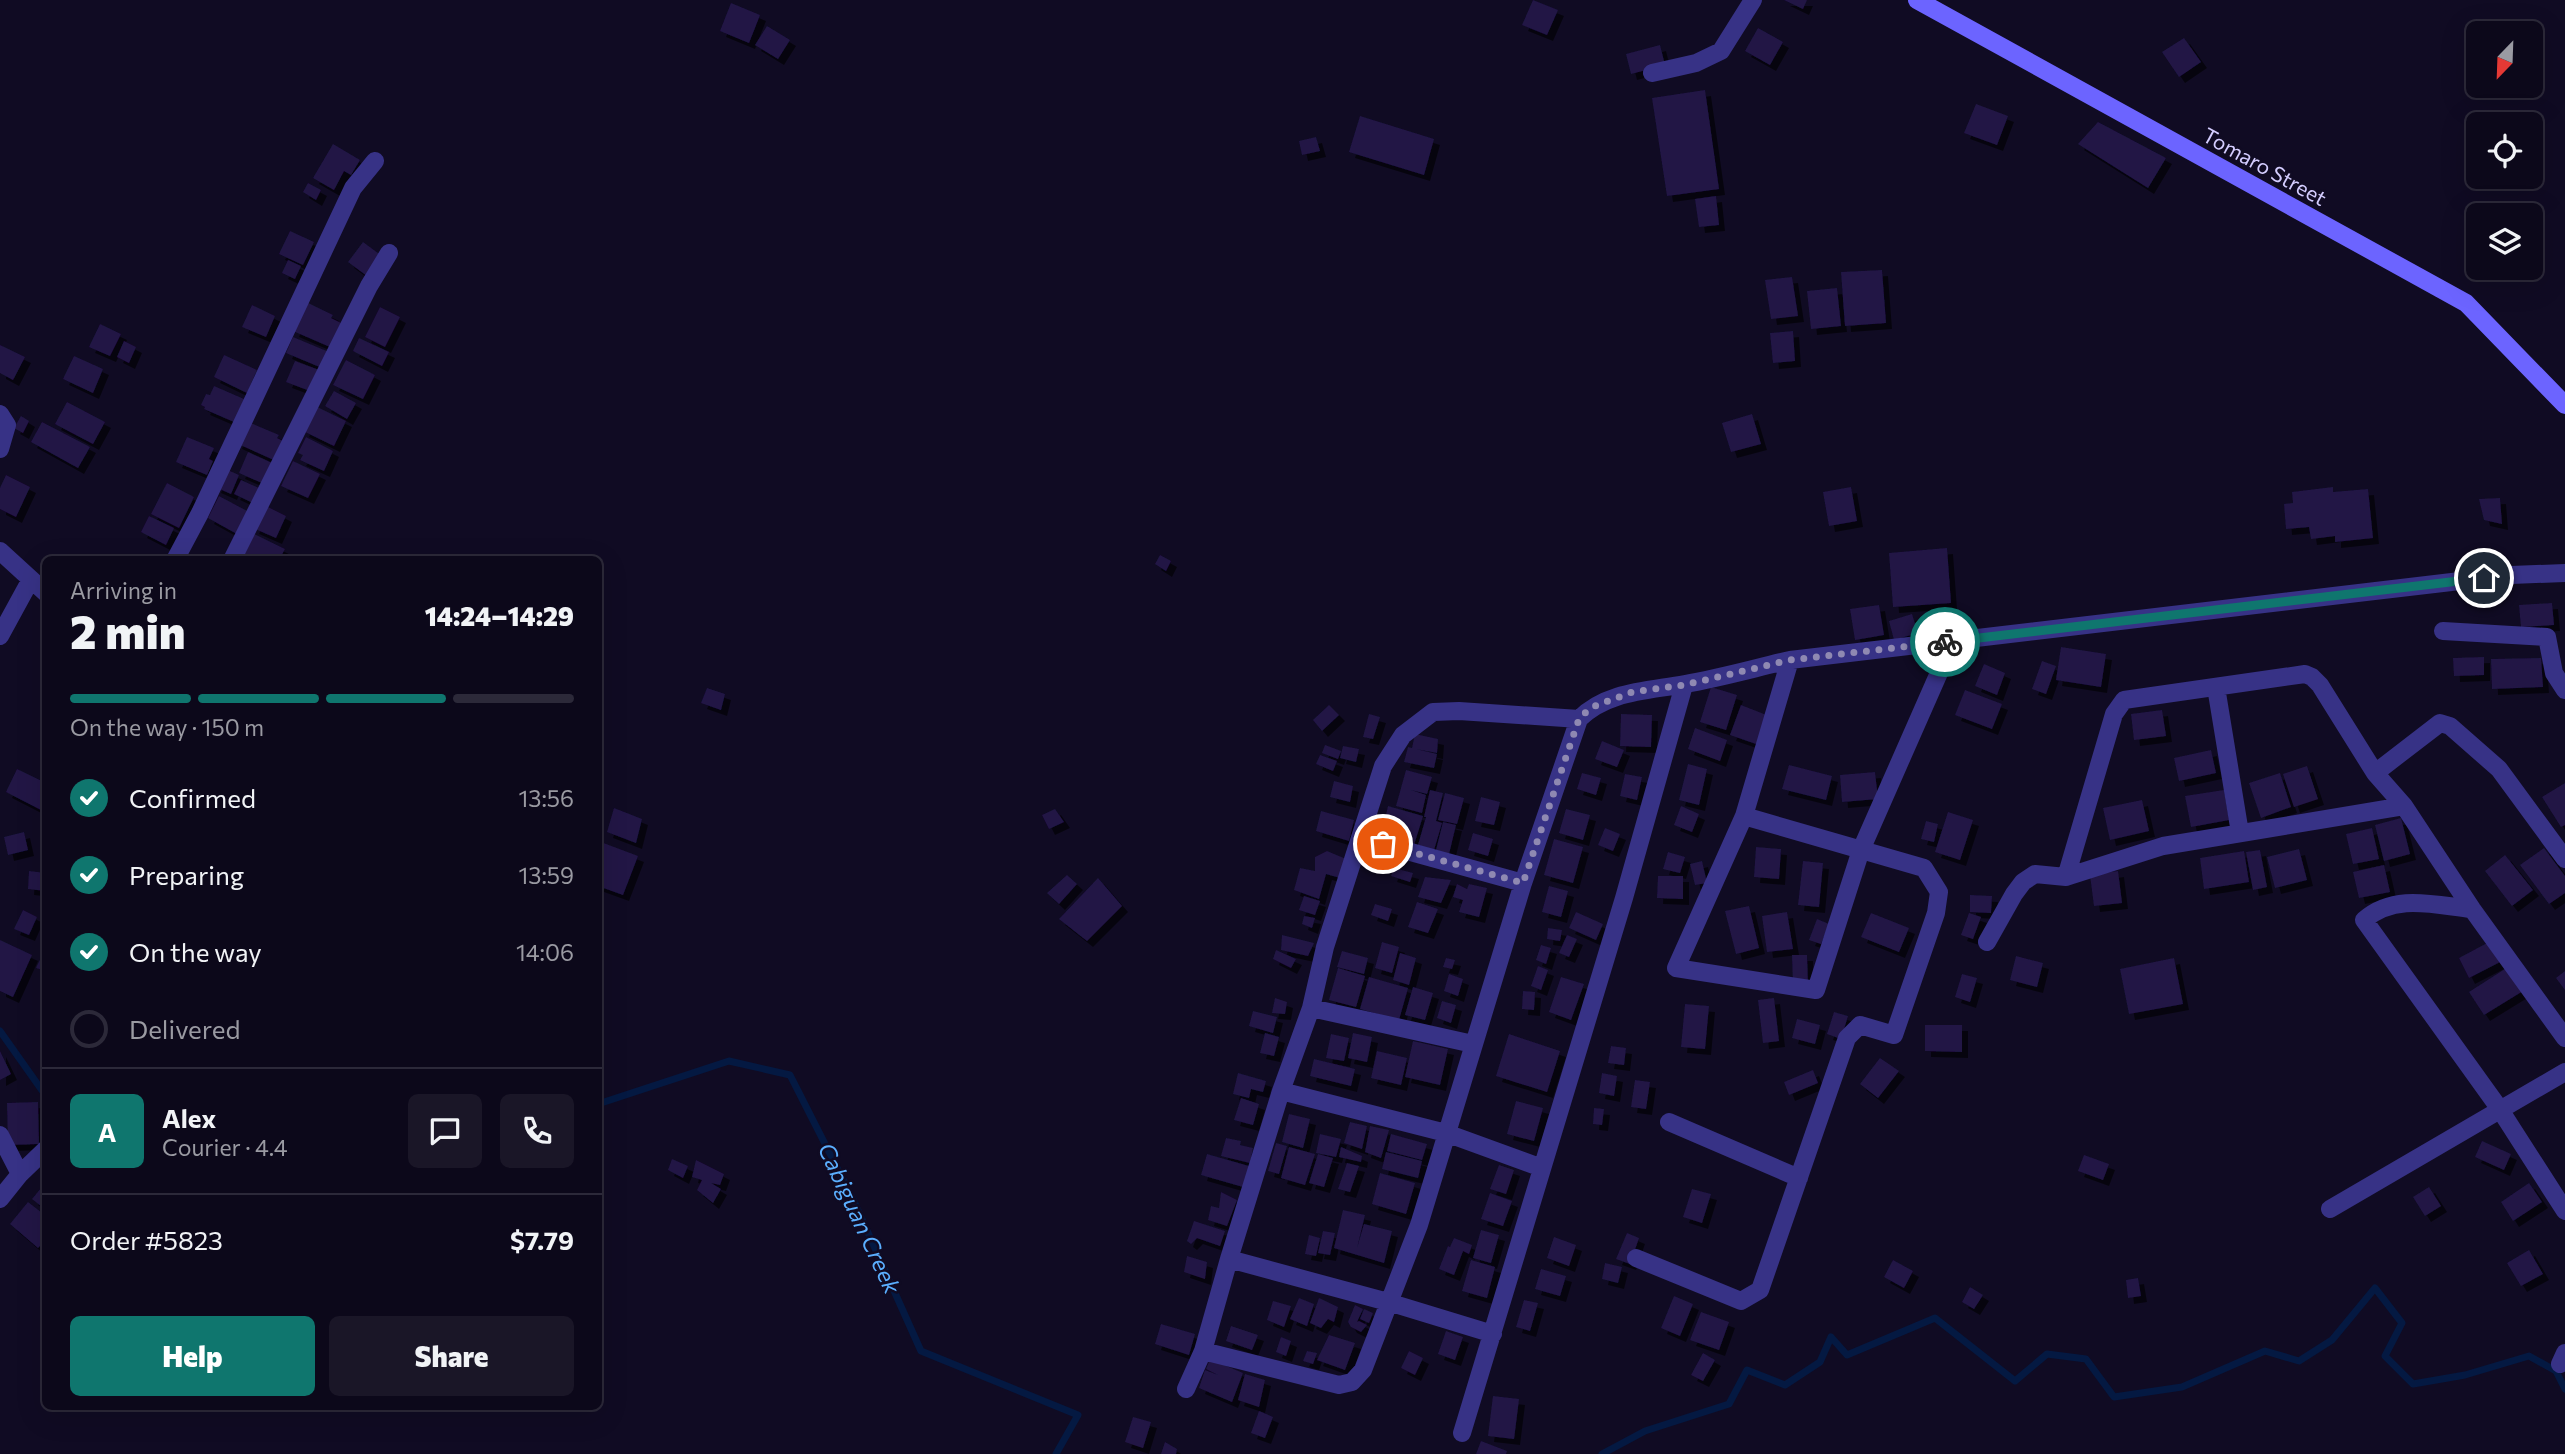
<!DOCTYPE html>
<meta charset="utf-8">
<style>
:root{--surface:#0c081a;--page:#1a1627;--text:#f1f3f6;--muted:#9a9aa2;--line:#2c2939;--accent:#0f766e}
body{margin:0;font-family:Commissioner,sans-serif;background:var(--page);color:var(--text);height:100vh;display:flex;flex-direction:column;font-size:26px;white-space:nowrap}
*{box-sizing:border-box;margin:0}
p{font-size:23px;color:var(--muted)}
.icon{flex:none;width:38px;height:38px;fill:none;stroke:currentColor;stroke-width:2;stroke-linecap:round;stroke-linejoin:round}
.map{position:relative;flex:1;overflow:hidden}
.details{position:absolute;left:42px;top:556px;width:560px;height:854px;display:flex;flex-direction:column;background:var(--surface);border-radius:10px;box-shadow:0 7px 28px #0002,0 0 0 2px var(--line)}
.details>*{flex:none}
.needle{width:46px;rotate:203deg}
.controls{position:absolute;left:2466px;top:21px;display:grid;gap:14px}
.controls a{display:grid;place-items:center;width:77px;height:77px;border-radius:10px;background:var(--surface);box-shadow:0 7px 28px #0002,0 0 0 2px var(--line);font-size:35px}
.pin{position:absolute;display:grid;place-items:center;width:60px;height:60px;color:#fff;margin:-30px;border:4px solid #fff;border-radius:50%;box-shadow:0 2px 7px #0007}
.courier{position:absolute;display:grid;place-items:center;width:70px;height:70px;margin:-35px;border:5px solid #0f766e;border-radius:50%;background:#fff;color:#222;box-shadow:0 2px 9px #0007}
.head em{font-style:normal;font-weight:800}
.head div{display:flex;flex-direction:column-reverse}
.head{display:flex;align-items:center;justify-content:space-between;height:119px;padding:0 28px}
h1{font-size:46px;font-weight:800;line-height:52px}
.bar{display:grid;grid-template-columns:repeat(4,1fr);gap:10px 7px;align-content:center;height:84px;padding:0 28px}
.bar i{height:9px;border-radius:5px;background:var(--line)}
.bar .on{background:var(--accent)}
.bar p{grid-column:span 4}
.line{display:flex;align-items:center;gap:18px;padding:0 28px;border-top:2px solid var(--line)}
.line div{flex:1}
.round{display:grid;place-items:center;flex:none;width:74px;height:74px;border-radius:10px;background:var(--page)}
ol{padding:0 28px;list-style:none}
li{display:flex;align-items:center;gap:21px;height:77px}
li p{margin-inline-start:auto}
li .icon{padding:7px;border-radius:50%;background:var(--accent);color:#fff;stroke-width:4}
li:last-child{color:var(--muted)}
li i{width:38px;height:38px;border:4px solid var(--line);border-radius:50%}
.button{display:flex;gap:14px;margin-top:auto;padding:14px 28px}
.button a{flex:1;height:80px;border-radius:10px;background:var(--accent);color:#fff;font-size:28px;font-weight:800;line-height:80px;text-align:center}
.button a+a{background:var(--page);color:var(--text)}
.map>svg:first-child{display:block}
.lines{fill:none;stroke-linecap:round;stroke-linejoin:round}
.stream{stroke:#041942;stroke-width:7}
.building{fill:#201545;filter:url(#shadow)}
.street{stroke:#373286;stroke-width:18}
.secondary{stroke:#6c64ff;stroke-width:18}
.done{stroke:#8f89b2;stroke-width:7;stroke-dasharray:0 12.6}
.route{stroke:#0f766e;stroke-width:9}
.labels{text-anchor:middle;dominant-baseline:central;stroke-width:5;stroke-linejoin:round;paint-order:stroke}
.street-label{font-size:21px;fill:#d4cdff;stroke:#100b23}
.water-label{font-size:23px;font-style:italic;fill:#5bafff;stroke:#100b23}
</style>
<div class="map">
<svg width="2565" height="1454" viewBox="0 0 2565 1454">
<defs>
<filter id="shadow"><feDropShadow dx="6" dy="6" stdDeviation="0" flood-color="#0009"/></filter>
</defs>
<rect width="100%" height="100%" fill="#100b23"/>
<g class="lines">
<path class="stream" d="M 0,1031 L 46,1096
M 598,1104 L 729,1061 L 790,1075 L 852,1197 L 921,1351 L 1078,1415 L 1056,1454
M 1602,1454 L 1645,1431 L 1729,1404 L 1747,1370 L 1785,1385 L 1820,1362 L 1831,1337 L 1847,1355 L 1935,1318 L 2015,1381 L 2047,1354 L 2086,1359 L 2114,1397 L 2182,1387 L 2265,1351 L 2299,1361 L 2332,1340 L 2375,1288 L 2402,1323 L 2385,1356 L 2413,1384 L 2465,1375 L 2529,1356 L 2556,1371 L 2565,1389"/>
</g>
<path class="building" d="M 1533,0 L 1558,10 L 1547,35 L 1522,25 Z
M 1784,0 L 1807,0 L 1803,9 Z
M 731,3 L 760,15 L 749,43 L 720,31 Z
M 767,26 L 790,40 L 778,59 L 755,45 Z
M 1758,28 L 1783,42 L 1770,65 L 1745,51 Z
M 2184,38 L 2201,62 L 2179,77 L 2162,52 Z
M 1660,45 L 1665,65 L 1631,74 L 1626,54 Z
M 1705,90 L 1719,189 L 1667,196 L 1652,98 Z
M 1976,104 L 2008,116 L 1997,145 L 1964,133 Z
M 1360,116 L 1434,139 L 1424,175 L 1349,152 Z
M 2098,122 L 2166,158 L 2148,188 L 2078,144 Z
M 1316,137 L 1320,151 L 1302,155 L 1299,141 Z
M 333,144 L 360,160 L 351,175 L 344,171 L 334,190 L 313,178 Z
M 308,183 L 321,190 L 316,200 L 303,192 Z
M 1716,196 L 1719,225 L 1699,227 L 1695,199 Z
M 290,231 L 314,242 L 303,265 L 279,254 Z
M 363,242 L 382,256 L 367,276 L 348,262 Z
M 288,260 L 301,266 L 295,279 L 282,273 Z
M 1882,270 L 1886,323 L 1845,326 L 1841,272 Z
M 1792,277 L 1798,316 L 1771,319 L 1765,280 Z
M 1837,288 L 1841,326 L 1811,329 L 1807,291 Z
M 306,302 L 333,315 L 331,318 L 341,323 L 330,347 L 293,331 Z
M 252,305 L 275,316 L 266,337 L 242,327 Z
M 380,307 L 400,317 L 385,347 L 365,337 Z
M 100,324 L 121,334 L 110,356 L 89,347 Z
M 1793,331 L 1795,361 L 1773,363 L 1770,333 Z
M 293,337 L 329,352 L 322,368 L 286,353 Z
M 359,338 L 389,352 L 382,366 L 353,351 Z
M 124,341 L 136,347 L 129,363 L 117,357 Z
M 0,345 L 25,357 L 13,380 L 0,373 Z
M 224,355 L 257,370 L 247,393 L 214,377 Z
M 74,356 L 103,369 L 93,393 L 63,379 Z
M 346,360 L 375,375 L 363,399 L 333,385 Z
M 295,361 L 319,370 L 310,391 L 286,382 Z
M 214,386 L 244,399 L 234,422 L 204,409 L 205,407 L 201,405 L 206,394 L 210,395 Z
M 334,391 L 356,403 L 347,419 L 325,406 Z
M 67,402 L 105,422 L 93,444 L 55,424 Z
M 315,406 L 346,421 L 334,446 L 303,431 Z
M 1752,414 L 1761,444 L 1731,452 L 1722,423 Z
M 21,416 L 29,421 L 23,433 L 14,428 Z
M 246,421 L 279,435 L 277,438 L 285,442 L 276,461 L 236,443 Z
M 42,422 L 90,447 L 78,468 L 31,442 Z
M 187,437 L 214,448 L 209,459 L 213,461 L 207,475 L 176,462 Z
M 306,437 L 333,451 L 324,471 L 300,460 L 303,455 L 298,453 Z
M 248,452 L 272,463 L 262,483 L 239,473 Z
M 293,461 L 320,474 L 308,498 L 281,486 Z
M 223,468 L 239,475 L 231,494 L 215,487 Z
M 6,475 L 30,487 L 16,517 L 0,509 L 0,488 Z
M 241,480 L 259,488 L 253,503 L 234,494 Z
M 167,483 L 194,497 L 179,528 L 151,514 Z
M 1851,487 L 1857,521 L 1829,526 L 1823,492 Z
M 2333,487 L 2333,492 L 2368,489 L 2373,538 L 2335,542 L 2335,536 L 2311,539 L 2309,527 L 2286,529 L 2284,504 L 2293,503 L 2292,492 Z
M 219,496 L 249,512 L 237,534 L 208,518 Z
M 2500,498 L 2502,524 L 2484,520 L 2479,499 Z
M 264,505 L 286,516 L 276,538 L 253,528 Z
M 149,516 L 174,528 L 166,545 L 141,532 Z
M 250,532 L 285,549 L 279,560 L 243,560 L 238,558 Z
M 1947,548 L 1951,603 L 1893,607 L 1889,553 Z
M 1160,555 L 1171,561 L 1166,571 L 1155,564 Z
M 2552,603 L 2554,625 L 2521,627 L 2519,605 Z
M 1879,605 L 1884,635 L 1855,640 L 1850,609 Z
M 1912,614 L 1918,633 L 1894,640 L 1889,621 Z
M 2061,647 L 2106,654 L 2101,687 L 2056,680 Z
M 2484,657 L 2484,675 L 2454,676 L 2453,658 Z
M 2541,658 L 2543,687 L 2492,689 L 2491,659 Z
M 2042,661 L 2056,666 L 2046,694 L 2032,689 Z
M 1984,664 L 2005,673 L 1997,695 L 1975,686 Z
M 1711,687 L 1737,695 L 1726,730 L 1700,722 Z
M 707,688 L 725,694 L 721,710 L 701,703 Z
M 1965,690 L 2002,704 L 1992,729 L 1955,715 Z
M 1329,705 L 1339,715 L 1322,731 L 1313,720 Z
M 1741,705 L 1769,716 L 1759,745 L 1730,735 Z
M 2162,710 L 2166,736 L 2134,740 L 2131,714 Z
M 1369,714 L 1380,717 L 1373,739 L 1363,737 Z
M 1621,714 L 1652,715 L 1651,747 L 1620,746 Z
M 1695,728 L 1727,740 L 1720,761 L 1688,749 Z
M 1415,734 L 1438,739 L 1437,753 L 1416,749 L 1437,754 L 1434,768 L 1404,762 L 1408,747 L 1412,748 Z
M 1602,741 L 1624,750 L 1617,767 L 1595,759 Z
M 1325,745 L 1341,751 L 1338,759 L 1322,753 Z
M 1343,746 L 1359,749 L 1356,762 L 1340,758 Z
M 2211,750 L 2216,773 L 2179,781 L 2174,758 Z
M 1320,755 L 1337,761 L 1333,771 L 1316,764 Z
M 1688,764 L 1707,769 L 1699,805 L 1679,800 Z
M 1789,765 L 1832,776 L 1826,800 L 1782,789 Z
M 2307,766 L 2318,799 L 2294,807 L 2283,774 Z
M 17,769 L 46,783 L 46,801 L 41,810 L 6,792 Z
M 1406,770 L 1432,777 L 1427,794 L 1411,790 L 1426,795 L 1422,813 L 1396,806 Z
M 1875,772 L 1878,799 L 1842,802 L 1840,775 Z
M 1582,773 L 1601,778 L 1596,795 L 1577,789 Z
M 2280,773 L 2291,807 L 2261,818 L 2249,783 Z
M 1625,774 L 1642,777 L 1637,800 L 1620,796 Z
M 1334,781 L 1353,786 L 1350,802 L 1330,797 Z
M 2565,783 L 2565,825 L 2561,827 L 2542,797 Z
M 1430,790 L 1443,793 L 1436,821 L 1442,823 L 1434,850 L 1418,845 L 1426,817 L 1424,817 Z
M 2224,790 L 2229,820 L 2191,827 L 2185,796 Z
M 1445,793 L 1464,798 L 1457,824 L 1438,820 Z
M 1481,797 L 1500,802 L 1494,825 L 1475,821 Z
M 2142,800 L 2149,831 L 2110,840 L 2103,808 Z
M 1388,806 L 1423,816 L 1414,845 L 1372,835 L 1378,815 L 1385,819 Z
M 1681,806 L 1699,814 L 1692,832 L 1674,825 Z
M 614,808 L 642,819 L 636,843 L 607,832 Z
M 1055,809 L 1064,822 L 1049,829 L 1042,815 Z
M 1566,809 L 1590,815 L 1583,840 L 1559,833 Z
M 1321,811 L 1354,820 L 1349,841 L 1316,831 Z
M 1948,812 L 1973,820 L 1960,860 L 1935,852 Z
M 2401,818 L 2410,854 L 2384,861 L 2375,825 Z
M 1926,821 L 1938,824 L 1934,842 L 1921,839 Z
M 1443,822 L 1456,825 L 1449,854 L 1436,850 Z
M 1605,828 L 1620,834 L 1613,851 L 1598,845 Z
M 2372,828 L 2379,859 L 2353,864 L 2346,834 Z
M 24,832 L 28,850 L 8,855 L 4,837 Z
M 1473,833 L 1493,839 L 1488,856 L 1468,850 Z
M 1554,839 L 1583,847 L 1573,883 L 1544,875 Z
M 598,841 L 638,856 L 623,895 L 598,886 Z
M 1756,847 L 1781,849 L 1779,879 L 1754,877 Z
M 2544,848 L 2565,876 L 2565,893 L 2549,904 L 2520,865 Z
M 2299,849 L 2307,880 L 2275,888 L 2267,857 Z
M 2260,850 L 2267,887 L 2253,890 L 2246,852 Z
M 1327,851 L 1346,859 L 1340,878 L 1326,874 L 1319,899 L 1294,890 L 1300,868 L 1315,871 L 1315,857 Z
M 2244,851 L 2249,882 L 2204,889 L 2200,858 Z
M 1668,852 L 1685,857 L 1680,873 L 1663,869 Z
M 2505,855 L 2533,890 L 2512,906 L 2485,871 Z
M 1702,861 L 1707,883 L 1695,885 L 1690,864 Z
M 1803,861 L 1823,863 L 1819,907 L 1798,905 Z
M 2384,865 L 2390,892 L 2359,898 L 2353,872 Z
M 1394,868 L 1413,873 L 1410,882 L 1391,876 Z
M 29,871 L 46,873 L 46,891 L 28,889 Z
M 2118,871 L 2122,903 L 2094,906 L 2090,875 Z
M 1067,875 L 1077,884 L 1059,904 L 1047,893 Z
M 1658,876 L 1683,876 L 1683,899 L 1657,898 Z
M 1425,877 L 1451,880 L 1441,903 L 1418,897 Z
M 1098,878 L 1122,906 L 1087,941 L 1059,919 Z
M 1457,884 L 1467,889 L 1469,884 L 1487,888 L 1479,917 L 1459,912 L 1463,900 L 1453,897 Z
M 1549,886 L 1568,891 L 1561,917 L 1542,912 Z
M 1970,895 L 1992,896 L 1991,913 L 1970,912 Z
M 1304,896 L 1320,901 L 1315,915 L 1299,910 Z
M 1417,902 L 1438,909 L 1428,933 L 1408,927 Z
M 1375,904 L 1392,909 L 1388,921 L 1371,915 Z
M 1749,906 L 1759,948 L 1736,954 L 1725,911 Z
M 23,910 L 37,917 L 29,935 L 14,929 Z
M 1576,912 L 1603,924 L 1596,940 L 1569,928 Z
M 1787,912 L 1793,949 L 1767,952 L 1762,916 Z
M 1871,913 L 1909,928 L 1899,952 L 1861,937 Z
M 1969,913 L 1981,917 L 1973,939 L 1961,935 Z
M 1304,916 L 1315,918 L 1312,928 L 1302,924 Z
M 1817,919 L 1829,924 L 1821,944 L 1809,940 Z
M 1548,928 L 1562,930 L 1560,941 L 1547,939 Z
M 1282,935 L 1314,943 L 1308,956 L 1281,950 Z
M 1567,935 L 1577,939 L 1569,957 L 1559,953 Z
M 0,940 L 32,955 L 13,997 L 0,991 Z
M 1382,942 L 1399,947 L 1392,973 L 1375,968 Z
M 2489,942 L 2500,962 L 2469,978 L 2459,958 Z
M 1541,945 L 1551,948 L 1546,964 L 1536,960 Z
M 46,947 L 46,971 L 36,968 Z
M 1276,950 L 1296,959 L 1291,968 L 1273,959 Z
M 1342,951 L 1368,958 L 1364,974 L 1337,967 Z
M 1400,953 L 1416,958 L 1409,985 L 1393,980 Z
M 1792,955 L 1807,955 L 1808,985 L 1793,985 Z
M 2016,956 L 2043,963 L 2037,987 L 2010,980 Z
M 1446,958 L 1455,960 L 1452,969 L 1443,967 Z
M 2174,958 L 2183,1004 L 2129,1014 L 2120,969 Z
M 1538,966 L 1548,970 L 1541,990 L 1531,986 Z
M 2508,967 L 2523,991 L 2484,1015 L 2469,992 Z
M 1338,968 L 1365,976 L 1356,1007 L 1329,1000 Z
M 2565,971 L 2565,990 L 2556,978 Z
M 1449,974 L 1463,979 L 1458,996 L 1444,991 Z
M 1962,974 L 1977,978 L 1970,1002 L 1955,997 Z
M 1369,977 L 1408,988 L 1399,1020 L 1360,1009 Z
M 1561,977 L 1584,984 L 1571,1020 L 1549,1012 Z
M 1413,987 L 1433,993 L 1425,1020 L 1405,1015 Z
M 1523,991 L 1535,992 L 1534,1010 L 1522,1009 Z
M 1275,998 L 1287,1002 L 1285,1014 L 1272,1013 Z
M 1774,998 L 1779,1041 L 1763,1043 L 1758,1000 Z
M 1442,1001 L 1456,1005 L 1451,1023 L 1437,1018 Z
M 1685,1004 L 1709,1006 L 1705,1049 L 1681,1047 Z
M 1253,1011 L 1277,1017 L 1273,1033 L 1249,1026 Z
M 1834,1012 L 1848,1016 L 1841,1039 L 1827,1034 Z
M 1797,1019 L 1820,1025 L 1815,1044 L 1792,1038 Z
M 1925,1025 L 1962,1025 L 1962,1052 L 1925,1051 Z
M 1265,1033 L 1279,1037 L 1274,1056 L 1260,1053 Z
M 1353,1033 L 1372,1037 L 1367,1062 L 1348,1058 Z
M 1331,1034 L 1349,1038 L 1344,1061 L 1326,1058 Z
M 1509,1034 L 1560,1051 L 1547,1092 L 1496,1076 Z
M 1413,1041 L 1448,1049 L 1440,1085 L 1405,1077 Z
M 1611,1046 L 1626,1048 L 1624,1065 L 1608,1063 Z
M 0,1051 L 11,1074 L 0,1080 Z
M 1377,1051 L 1407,1058 L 1401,1085 L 1371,1078 Z
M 1880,1058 L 1899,1071 L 1878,1098 L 1860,1084 Z
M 1314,1059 L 1355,1069 L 1351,1086 L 1310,1076 Z
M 1813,1070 L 1818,1083 L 1789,1095 L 1784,1082 Z
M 1238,1073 L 1266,1081 L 1263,1092 L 1251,1089 L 1249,1098 L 1233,1094 Z
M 1602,1073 L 1617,1076 L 1614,1096 L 1599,1093 Z
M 1635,1080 L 1650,1082 L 1646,1109 L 1631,1107 Z
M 1241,1098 L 1259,1104 L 1253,1125 L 1234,1120 Z
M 1516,1101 L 1543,1108 L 1534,1141 L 1507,1134 Z
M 38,1102 L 39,1144 L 8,1145 L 7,1103 Z
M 1594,1108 L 1604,1109 L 1602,1125 L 1593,1124 Z
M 1289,1114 L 1310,1119 L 1303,1148 L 1282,1142 Z
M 1350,1122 L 1367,1126 L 1362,1149 L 1344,1143 Z
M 1370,1126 L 1389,1130 L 1381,1158 L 1365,1152 Z
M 1320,1134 L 1341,1139 L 1336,1157 L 1316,1153 Z
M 1391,1134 L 1427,1144 L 1422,1160 L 1387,1151 Z
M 1226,1138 L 1241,1141 L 1240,1145 L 1253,1148 L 1250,1163 L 1221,1156 Z
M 2482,1141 L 2511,1154 L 2504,1170 L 2475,1157 Z
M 1276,1143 L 1287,1146 L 1279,1174 L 1268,1171 Z
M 1289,1147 L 1315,1154 L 1305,1185 L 1281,1178 Z
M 1341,1147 L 1362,1156 L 1361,1162 L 1339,1157 Z
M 1386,1152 L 1422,1161 L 1418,1178 L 1382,1169 Z
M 1207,1154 L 1249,1166 L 1243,1187 L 1201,1175 Z
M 1318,1154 L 1333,1158 L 1324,1187 L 1309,1183 Z
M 2084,1155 L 2109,1164 L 2103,1180 L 2078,1171 Z
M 672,1159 L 688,1166 L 683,1178 L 668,1170 Z
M 696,1160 L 724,1174 L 720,1185 L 711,1183 L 721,1189 L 713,1203 L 697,1190 L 702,1180 L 692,1177 Z
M 1347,1163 L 1359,1166 L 1350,1192 L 1338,1189 Z
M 1499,1165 L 1514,1170 L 1506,1194 L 1490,1189 Z
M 1380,1173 L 1415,1183 L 1406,1214 L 1372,1204 Z
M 46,1182 L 46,1210 L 32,1199 Z
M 2529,1183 L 2542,1202 L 2513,1221 L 2501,1202 Z
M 2429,1187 L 2441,1206 L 2425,1216 L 2413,1197 Z
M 1692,1189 L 1711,1194 L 1702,1223 L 1683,1217 Z
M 1221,1192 L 1237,1200 L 1227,1226 L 1208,1220 L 1211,1206 L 1219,1208 Z
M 1490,1193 L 1512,1201 L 1503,1226 L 1481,1219 Z
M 28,1202 L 46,1216 L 46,1239 L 38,1248 L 10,1224 Z
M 1343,1210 L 1365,1215 L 1357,1248 L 1364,1224 L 1392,1231 L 1384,1263 L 1334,1248 Z
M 1194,1221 L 1225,1231 L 1220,1246 L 1197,1238 L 1191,1244 L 1187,1241 Z
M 1481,1230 L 1499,1235 L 1491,1263 L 1473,1258 Z
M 1323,1231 L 1335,1233 L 1330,1255 L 1318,1253 Z
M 1627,1233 L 1639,1238 L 1630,1264 L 1616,1259 Z
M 1309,1235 L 1320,1238 L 1316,1256 L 1305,1254 Z
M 1554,1237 L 1576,1245 L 1569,1266 L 1547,1258 Z
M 1454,1238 L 1472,1245 L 1469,1254 L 1463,1251 L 1454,1275 L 1439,1269 L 1448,1246 L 1450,1247 Z
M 2529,1250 L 2543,1274 L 2521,1286 L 2507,1263 Z
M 1187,1256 L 1207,1262 L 1205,1279 L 1184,1272 Z
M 1471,1260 L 1495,1267 L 1487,1298 L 1462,1291 Z
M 1893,1260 L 1913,1271 L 1904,1288 L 1884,1277 Z
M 1605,1263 L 1622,1267 L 1618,1283 L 1602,1279 Z
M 1541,1269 L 1566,1276 L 1560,1296 L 1535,1289 Z
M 2138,1278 L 2141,1296 L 2128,1298 L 2126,1280 Z
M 1970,1287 L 1983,1295 L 1974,1309 L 1962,1302 Z
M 1674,1296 L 1693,1304 L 1680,1336 L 1661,1328 Z
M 1299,1298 L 1314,1304 L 1307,1326 L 1290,1319 Z
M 1319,1298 L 1338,1307 L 1334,1322 L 1328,1319 L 1321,1328 L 1310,1323 Z
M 1524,1300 L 1538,1303 L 1530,1331 L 1516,1327 Z
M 1273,1301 L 1291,1306 L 1284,1327 L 1267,1320 Z
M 1355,1305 L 1363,1309 L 1357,1322 L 1359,1321 L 1367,1325 L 1361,1332 L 1351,1327 L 1348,1322 Z
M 1364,1309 L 1373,1313 L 1369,1323 L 1360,1319 Z
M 1701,1312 L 1729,1322 L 1719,1350 L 1690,1340 Z
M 1161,1324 L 1195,1334 L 1189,1355 L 1155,1344 Z
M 1231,1326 L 1258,1335 L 1252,1350 L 1226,1341 Z
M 1446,1331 L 1463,1337 L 1455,1360 L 1438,1354 Z
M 1329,1335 L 1355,1343 L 1345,1370 L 1317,1360 Z
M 1281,1337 L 1291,1341 L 1286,1356 L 1276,1352 Z
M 1307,1351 L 1317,1353 L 1313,1364 L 1303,1361 Z
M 1409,1351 L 1423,1358 L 1415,1375 L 1401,1368 Z
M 1703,1353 L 1715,1360 L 1703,1381 L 1691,1375 Z
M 1210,1359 L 1243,1373 L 1232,1402 L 1199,1388 L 1205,1370 L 1218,1375 L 1206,1369 Z
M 1245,1374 L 1265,1380 L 1259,1407 L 1238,1400 Z
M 1493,1396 L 1519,1399 L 1514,1439 L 1488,1436 Z
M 1259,1411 L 1273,1417 L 1265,1438 L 1251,1433 Z
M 1133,1417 L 1151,1422 L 1143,1448 L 1125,1442 Z
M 1481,1441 L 1507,1451 L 1506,1454 L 1476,1454 Z
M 1165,1442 L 1177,1449 L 1176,1454 L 1161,1454 Z"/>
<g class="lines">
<path class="street" d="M 1652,73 L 1696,63 L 1721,51 L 1753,0
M 0,414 L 7,425 L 0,449
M 0,551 L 46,593
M 175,560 L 200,513 L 353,188 L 375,161
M 232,560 L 369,286 L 389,253
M 2443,631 L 2547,637 L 2554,673 L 2565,690
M 0,636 L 30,581
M 1790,660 L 1744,816 L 1676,968 L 1816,990 L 1861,850 L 1953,641
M 2216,687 L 2240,833
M 2375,773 L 2440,723 L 2450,726 L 2499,769 L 2565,859
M 1360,838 L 1523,883
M 2066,877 L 2114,714 L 2124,700 L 2305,674 L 2312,677 L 2320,685 L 2375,773 L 2404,806 L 2472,909 L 2565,1038
M 2472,909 C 2434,905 2395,893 2364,920 L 2499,1108 L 2565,1211
M 1987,942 L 2014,894 L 2023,882 L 2035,874 L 2066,877 L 2163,846 L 2404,806
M 1311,1008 L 1473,1044
M 1281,1091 L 1446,1133 L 1542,1168
M 1669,1122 L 1799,1178
M 0,1135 L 20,1174
M 0,1199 L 20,1174 L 46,1149
M 2330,1209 L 2565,1072
M 1636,1258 L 1741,1301 L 1760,1290 L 1847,1038 L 1860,1025 L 1894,1035 L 1936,913 L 1939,892 L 1924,868 L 1744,816
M 1493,1334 L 1388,1302 L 1229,1259 L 1281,1091 L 1311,1008 L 1325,947 L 1383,766 L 1403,735 L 1433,712 L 1459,711 L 1579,719
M 1203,1351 L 1339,1385 L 1352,1382 L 1363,1370 L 1419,1225 L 1523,883 L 1579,719 C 1607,691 1648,691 1685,684 C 1720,678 1755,668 1790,660 L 2511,575 L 2565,573
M 2560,1364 L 2565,1353
M 1186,1389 L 1203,1351 L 1229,1259
M 1462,1433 L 1624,898 L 1684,685"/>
<path class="secondary" d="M 1917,0 L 2466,303 L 2565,405"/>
</g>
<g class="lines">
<path class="done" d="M 1383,844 L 1523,883 L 1579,719 L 1590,708 L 1632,692 L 1684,685 L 1790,660 L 1945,642"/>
<path class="route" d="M 1945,642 L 2484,578"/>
</g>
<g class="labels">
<g class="street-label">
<text transform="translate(2265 166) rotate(29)">Tomaro Street</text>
</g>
<g class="water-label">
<text transform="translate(860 1218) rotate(65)">Cabiguan Creek</text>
</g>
</g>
</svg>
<div class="controls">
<a><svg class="needle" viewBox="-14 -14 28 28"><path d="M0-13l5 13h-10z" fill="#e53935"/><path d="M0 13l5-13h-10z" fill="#9a9aa2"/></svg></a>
<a><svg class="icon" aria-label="locate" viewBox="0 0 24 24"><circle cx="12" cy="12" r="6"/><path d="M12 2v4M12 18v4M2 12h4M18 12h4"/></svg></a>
<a><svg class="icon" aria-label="layers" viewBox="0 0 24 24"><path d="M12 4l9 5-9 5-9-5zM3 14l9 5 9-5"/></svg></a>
</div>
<div class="pin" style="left:1383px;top:844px;background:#ea580c"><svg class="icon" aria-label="bag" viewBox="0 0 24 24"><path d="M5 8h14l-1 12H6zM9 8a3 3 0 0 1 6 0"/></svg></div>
<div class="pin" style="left:2484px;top:578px;background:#1f2937"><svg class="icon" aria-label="home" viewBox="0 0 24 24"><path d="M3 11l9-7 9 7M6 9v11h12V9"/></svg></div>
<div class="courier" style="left:1945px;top:642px"><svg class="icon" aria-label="bike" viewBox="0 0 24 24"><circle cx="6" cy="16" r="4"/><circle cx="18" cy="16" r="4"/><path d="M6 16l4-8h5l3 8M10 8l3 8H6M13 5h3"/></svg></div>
<section class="details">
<div class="head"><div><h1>2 min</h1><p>Arriving in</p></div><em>14:24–14:29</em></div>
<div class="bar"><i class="on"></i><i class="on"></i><i class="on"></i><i></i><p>On the way · 150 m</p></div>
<ol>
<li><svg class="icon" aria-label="check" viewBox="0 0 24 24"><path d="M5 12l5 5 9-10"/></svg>Confirmed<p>13:56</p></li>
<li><svg class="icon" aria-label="check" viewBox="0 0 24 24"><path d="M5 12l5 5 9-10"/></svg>Preparing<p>13:59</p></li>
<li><svg class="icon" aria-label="check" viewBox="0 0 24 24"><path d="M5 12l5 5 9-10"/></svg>On the way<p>14:06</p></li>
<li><i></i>Delivered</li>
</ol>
<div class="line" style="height:126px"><b class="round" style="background:var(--accent);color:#fff">A</b><div><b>Alex</b><p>Courier · 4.4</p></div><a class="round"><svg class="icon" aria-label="chat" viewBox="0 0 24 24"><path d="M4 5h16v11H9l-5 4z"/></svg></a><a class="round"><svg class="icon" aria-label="phone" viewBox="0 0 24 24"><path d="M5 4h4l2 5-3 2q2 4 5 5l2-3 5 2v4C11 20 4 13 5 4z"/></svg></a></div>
<div class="line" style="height:91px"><div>Order #5823</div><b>$7.79</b></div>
<div class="button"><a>Help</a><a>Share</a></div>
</section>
</div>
